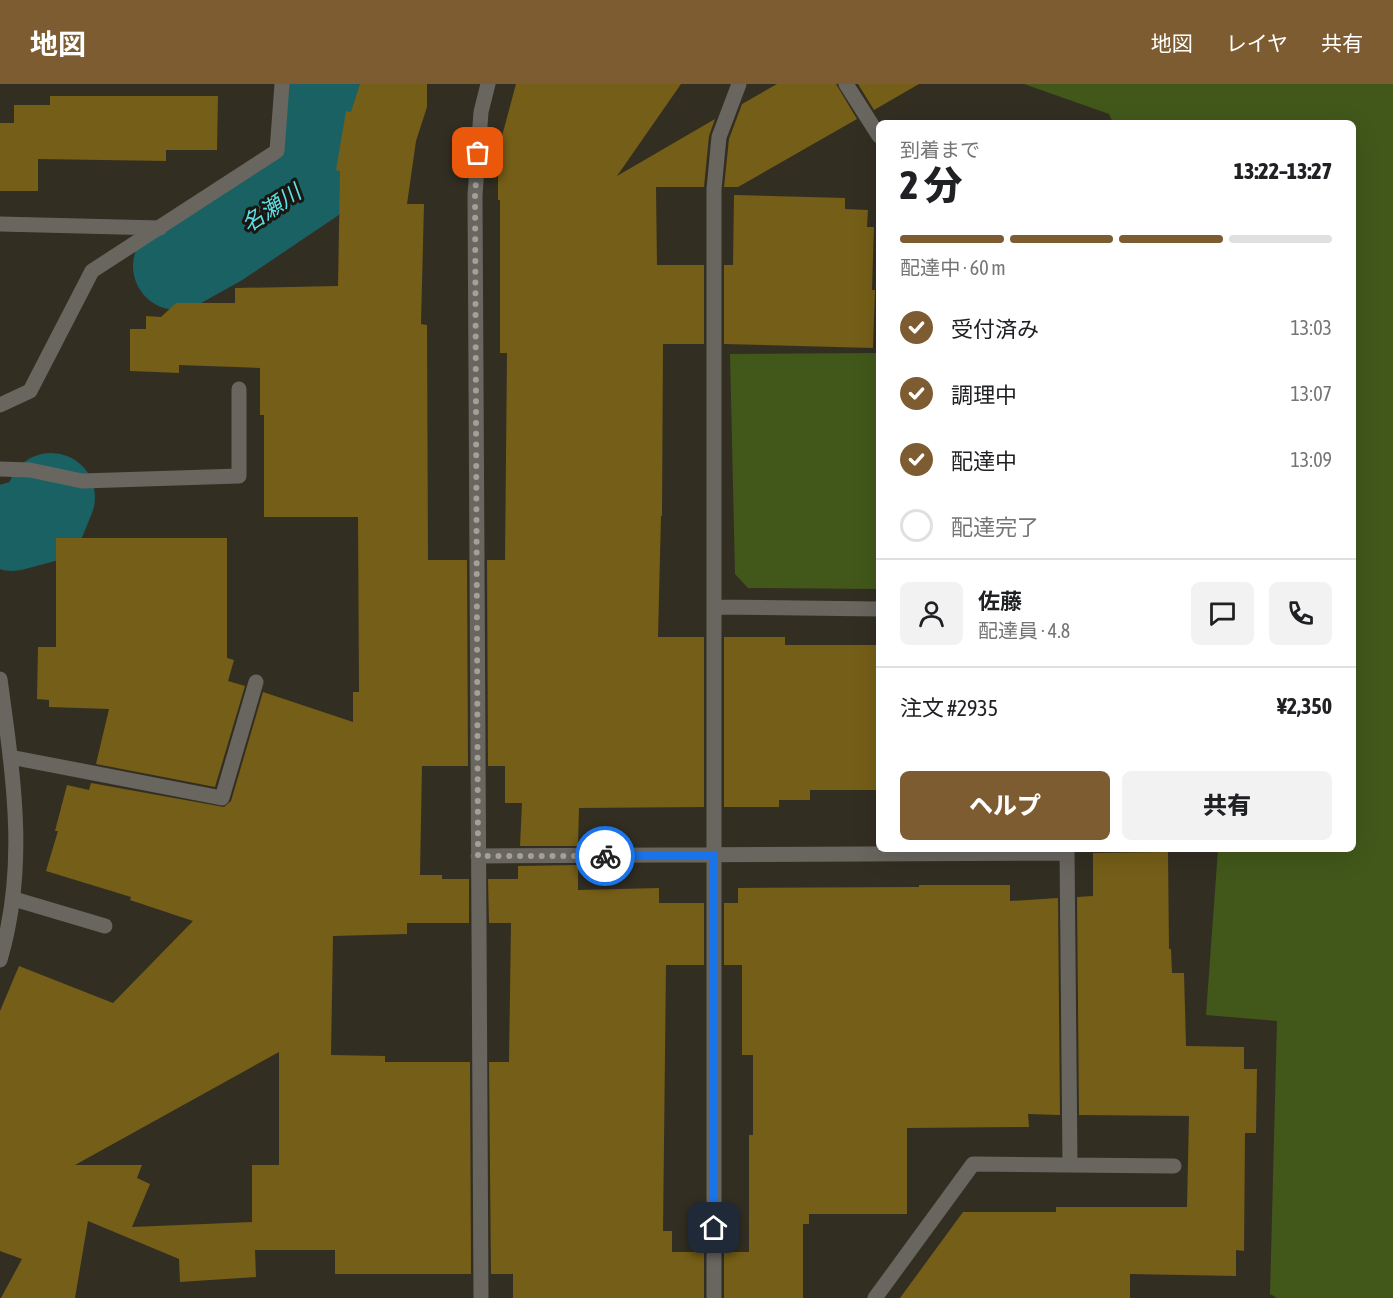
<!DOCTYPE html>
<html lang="ja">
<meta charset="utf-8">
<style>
:root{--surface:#fff;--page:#f2f2f2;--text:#202124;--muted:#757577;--line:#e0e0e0;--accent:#7e5c31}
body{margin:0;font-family:"Asap Condensed","Noto Sans JP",sans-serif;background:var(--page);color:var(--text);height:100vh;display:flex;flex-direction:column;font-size:22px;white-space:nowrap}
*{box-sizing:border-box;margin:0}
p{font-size:20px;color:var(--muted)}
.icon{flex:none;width:33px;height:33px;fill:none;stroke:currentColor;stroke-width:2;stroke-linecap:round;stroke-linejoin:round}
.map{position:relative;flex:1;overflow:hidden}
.details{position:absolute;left:876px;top:36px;width:480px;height:732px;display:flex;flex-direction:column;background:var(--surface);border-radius:9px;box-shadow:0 6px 24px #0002}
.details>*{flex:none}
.pin{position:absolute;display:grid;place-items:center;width:51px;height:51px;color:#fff;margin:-26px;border-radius:12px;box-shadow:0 3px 9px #0006}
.courier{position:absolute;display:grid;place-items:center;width:60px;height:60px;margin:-30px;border:4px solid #1a73e8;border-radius:50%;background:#fff;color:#222;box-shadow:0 2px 8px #0007}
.overview em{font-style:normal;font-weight:800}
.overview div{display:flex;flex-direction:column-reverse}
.overview{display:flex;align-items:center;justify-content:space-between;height:102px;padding:0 24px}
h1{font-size:39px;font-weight:800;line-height:45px}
.bar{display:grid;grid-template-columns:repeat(4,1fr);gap:9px 6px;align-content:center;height:72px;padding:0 24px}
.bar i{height:8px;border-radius:4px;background:var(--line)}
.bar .current{background:var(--accent)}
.bar p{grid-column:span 4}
.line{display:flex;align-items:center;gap:15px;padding:0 24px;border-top:2px solid var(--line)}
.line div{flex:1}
.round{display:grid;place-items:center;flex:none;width:63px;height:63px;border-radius:9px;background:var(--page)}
ol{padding:0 24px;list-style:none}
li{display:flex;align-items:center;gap:18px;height:66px}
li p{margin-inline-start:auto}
li .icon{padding:6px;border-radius:50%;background:var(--accent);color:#fff;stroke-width:4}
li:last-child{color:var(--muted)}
li i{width:33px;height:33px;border:3px solid var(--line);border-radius:50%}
.cta{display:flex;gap:12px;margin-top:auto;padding:12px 24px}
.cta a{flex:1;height:69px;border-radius:9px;background:var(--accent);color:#fff;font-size:24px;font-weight:800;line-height:69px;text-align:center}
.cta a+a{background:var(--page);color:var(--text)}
header{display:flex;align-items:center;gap:36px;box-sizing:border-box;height:84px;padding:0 30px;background:var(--accent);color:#fff}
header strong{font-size:28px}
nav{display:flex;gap:33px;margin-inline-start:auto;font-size:21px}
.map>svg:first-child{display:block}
.green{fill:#42581a}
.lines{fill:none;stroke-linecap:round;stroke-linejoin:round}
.river{stroke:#1a6163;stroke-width:88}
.building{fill:#755e17;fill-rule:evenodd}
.service{stroke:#696660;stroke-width:15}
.minor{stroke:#696660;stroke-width:15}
.done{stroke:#a4a097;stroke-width:6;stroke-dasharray:0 10.8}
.route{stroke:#1a73e8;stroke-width:8}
.labels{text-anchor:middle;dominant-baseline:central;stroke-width:6;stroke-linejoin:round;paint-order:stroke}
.water-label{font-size:22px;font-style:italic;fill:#5de0e5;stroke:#191711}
</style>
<header>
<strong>地図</strong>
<nav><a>地図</a><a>レイヤ</a><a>共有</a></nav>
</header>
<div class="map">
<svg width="1393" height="1214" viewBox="0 0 1393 1214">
<rect width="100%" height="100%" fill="#332e22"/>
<path class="green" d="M 1024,0 L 1393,0 L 1393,1214 L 1277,1214 L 1270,1210 L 1277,937 L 1206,931 L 1218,765 L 1353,765 L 1353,39 L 1113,39 L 1109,30 Z
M 879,269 L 879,505 L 748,504 L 735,490 L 730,270 Z"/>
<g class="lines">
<path class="river" d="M 177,182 L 220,158 L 312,96 L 322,0
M 12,443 L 42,435 L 51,413"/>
</g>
<path class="building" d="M 360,0 L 427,0 L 427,23 L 416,57 L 407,120 L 424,120 L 421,240 L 427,241 L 428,476 L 467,476 L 468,682 L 422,682 L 420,791 L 442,791 L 442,795 L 469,795 L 469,839 L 407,839 L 407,850 L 333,852 L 331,971 L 385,972 L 385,978 L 470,978 L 471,1190 L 335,1190 L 335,1166 L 255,1166 L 256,1193 L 180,1198 L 179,1175 L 88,1137 L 75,1214 L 1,1214 L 22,1175 L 0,1167 L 0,927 L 19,882 L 113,919 L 193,837 L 130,816 L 131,813 L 46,787 L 58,747 L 55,747 L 67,701 L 89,706 L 91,699 L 224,723 L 231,717 L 263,608 L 353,638 L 353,608 L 359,608 L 358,433 L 264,433 L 264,331 L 260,331 L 260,284 L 179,281 L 179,289 L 130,287 L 130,245 L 146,245 L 146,232 L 161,233 L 176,219 L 235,219 L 235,204 L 338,202 L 340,87 L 336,86 L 346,27 L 351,28 ZM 279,968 L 279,1081 L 252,1081 L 252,1138 L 132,1143 L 150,1100 L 137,1094 L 142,1081 L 75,1081 Z
M 516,0 L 681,0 L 617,92 L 715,35 L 709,52 L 704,103 L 656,103 L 657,181 L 704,181 L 704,260 L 663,260 L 662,432 L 661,432 L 658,553 L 704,553 L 704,723 L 579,724 L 578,762 L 520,762 L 522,719 L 505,719 L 505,682 L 488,682 L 487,476 L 505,476 L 507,269 L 500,269 L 500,116 L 498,116 L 498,67 Z
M 777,0 L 836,0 L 857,35 L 738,103 L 724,103 L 729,55 L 742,20 Z
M 858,0 L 919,0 L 874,26 Z
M 50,12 L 218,12 L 217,66 L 166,66 L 166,77 L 38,75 L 38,107 L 0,107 L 0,39 L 14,39 L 14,21 L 50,21 Z
M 734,111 L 845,114 L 845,125 L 868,126 L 867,143 L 874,143 L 872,206 L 875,206 L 873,264 L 724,260 L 724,181 L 733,181 Z
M 56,454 L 227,454 L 227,574 L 234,576 L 228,597 L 245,602 L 215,703 L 96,680 L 109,625 L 49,623 L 49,616 L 37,615 L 38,563 L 56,563 Z
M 724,553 L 785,553 L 785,561 L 879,561 L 879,706 L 810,706 L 810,716 L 779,716 L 779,723 L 724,723 Z
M 1168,768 L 1169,865 L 1171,865 L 1172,889 L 1184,889 L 1186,962 L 1244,963 L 1244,985 L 1257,985 L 1256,1049 L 1245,1049 L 1244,1167 L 1236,1166 L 1236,1192 L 1130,1190 L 1130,1214 L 900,1214 L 963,1128 L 1056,1128 L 1056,1123 L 1187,1123 L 1189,1032 L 1079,1031 L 1077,813 L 1093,812 L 1093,769 Z
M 578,781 L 578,806 L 659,804 L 659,819 L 704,819 L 704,881 L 666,881 L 663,1147 L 672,1147 L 672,1168 L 704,1168 L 704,1214 L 513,1214 L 513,1190 L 491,1190 L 489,978 L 509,978 L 511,839 L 489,839 L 488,795 L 518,795 L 518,782 Z
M 919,801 L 1010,801 L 1010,817 L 1058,814 L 1060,1031 L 1028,1030 L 1029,1043 L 907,1044 L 907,1130 L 809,1130 L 809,1140 L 803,1140 L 803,1214 L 724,1214 L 724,1168 L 749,1168 L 749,1051 L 753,1051 L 753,971 L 742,971 L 742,881 L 724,881 L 724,819 L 738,819 L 738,804 L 919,803 Z"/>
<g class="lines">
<path class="service" d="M 14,815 L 105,842"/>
<path class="minor" d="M 846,0 L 879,52
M 0,140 L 160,144
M 0,321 L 30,307 L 92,187 L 277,67 L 282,0
M 0,385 L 30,386 L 82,397 L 239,392 L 239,305
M 714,523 L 879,525
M 0,595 C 13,691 28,781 0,876
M 10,673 L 222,714 L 256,598
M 1067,765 L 1070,1081
M 478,772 L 1067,769
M 481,1214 L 475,111 L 481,28 L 488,0
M 714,1214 L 714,105 L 719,53 L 739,0
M 875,1214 L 973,1080 L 1174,1082"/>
</g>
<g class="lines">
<path class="done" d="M 478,69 L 475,111 L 478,772 L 605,772"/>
<path class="route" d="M 605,772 L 714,771 L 714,1144"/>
</g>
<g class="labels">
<g class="water-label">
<text transform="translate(271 124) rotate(-34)">名瀬川</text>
</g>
</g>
</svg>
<div class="pin" style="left:478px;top:69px;background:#ea580c"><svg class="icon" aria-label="bag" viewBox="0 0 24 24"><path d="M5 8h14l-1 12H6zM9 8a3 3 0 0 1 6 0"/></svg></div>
<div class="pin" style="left:714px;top:1144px;background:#1f2937"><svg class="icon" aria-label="home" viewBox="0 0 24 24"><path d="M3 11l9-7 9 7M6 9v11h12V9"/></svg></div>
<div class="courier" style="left:605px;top:772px"><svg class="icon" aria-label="bike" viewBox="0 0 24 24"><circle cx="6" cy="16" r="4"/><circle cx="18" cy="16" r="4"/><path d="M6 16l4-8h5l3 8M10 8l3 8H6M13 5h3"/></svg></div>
<section class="details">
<div class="overview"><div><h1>2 分</h1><p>到着まで</p></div><em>13:22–13:27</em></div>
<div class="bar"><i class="current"></i><i class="current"></i><i class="current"></i><i></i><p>配達中 · 60 m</p></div>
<ol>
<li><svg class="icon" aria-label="check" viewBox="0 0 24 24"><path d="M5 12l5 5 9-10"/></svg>受付済み<p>13:03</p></li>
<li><svg class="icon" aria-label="check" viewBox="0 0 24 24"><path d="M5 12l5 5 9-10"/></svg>調理中<p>13:07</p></li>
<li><svg class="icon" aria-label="check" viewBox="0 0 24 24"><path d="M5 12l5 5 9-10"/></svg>配達中<p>13:09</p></li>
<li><i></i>配達完了</li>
</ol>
<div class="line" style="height:108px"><a class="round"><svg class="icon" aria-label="person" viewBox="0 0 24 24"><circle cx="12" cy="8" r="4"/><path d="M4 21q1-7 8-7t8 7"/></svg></a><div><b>佐藤</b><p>配達員 · 4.8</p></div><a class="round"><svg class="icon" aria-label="chat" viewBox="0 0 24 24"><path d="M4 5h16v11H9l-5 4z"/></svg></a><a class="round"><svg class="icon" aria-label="phone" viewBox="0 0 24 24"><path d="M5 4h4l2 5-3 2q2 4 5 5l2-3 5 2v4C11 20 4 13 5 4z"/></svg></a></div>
<div class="line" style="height:78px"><div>注文 #2935</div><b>¥2,350</b></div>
<div class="cta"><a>ヘルプ</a><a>共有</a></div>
</section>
</div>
